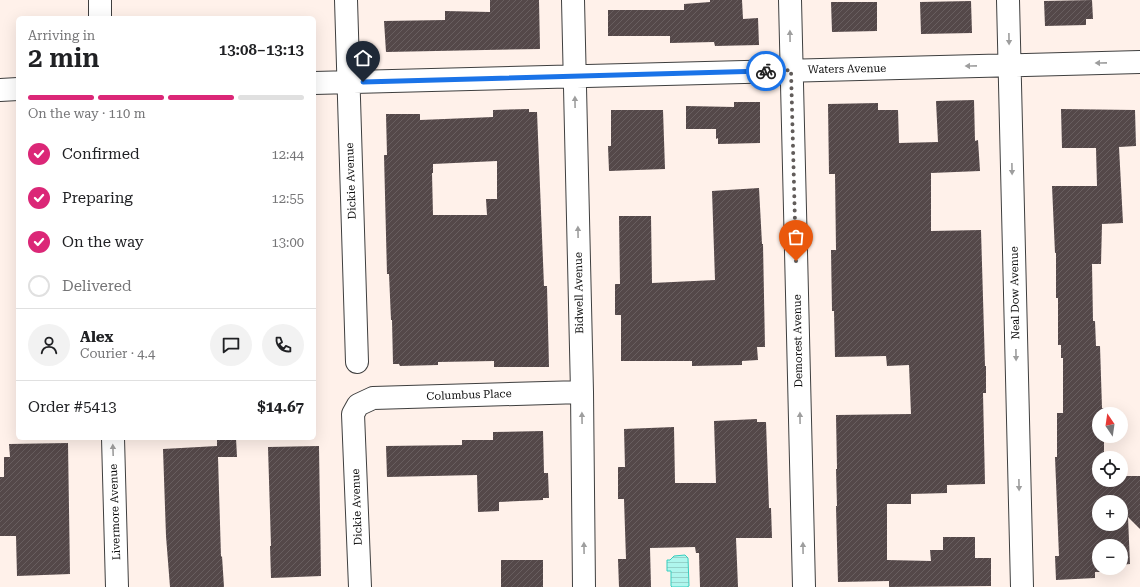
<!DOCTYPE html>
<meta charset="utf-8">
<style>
:root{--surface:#fff;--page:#f2f2f2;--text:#202124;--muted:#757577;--line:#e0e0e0;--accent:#db2777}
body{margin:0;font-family:"Roboto Serif",serif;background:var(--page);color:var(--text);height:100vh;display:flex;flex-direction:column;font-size:15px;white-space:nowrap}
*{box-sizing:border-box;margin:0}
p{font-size:13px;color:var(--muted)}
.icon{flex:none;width:22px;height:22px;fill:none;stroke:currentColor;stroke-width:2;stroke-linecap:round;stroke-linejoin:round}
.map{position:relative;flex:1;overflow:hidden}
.drawer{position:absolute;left:16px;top:16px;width:300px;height:424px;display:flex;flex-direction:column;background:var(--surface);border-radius:6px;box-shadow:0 4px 16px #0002}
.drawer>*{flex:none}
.needle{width:26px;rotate:347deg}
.controls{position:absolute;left:1092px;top:407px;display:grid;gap:8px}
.controls a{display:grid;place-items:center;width:36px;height:36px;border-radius:50%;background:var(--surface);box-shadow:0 4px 16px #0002;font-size:20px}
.pin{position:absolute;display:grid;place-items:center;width:34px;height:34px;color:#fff;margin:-41px -17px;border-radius:50% 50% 50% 0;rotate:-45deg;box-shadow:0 0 4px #0007}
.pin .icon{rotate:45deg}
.courier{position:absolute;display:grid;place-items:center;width:40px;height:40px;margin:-20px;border:3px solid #1a73e8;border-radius:50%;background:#fff;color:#222;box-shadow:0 1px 5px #0007}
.headline em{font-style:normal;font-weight:600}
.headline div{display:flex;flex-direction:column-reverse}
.headline{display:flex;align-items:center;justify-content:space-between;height:68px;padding:0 12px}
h1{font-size:26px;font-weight:600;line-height:30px}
.bar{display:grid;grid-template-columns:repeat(4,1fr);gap:6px 4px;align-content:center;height:48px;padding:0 12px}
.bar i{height:5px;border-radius:3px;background:var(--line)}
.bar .selected{background:var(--accent)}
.bar p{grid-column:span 4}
.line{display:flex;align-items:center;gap:10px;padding:0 12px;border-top:1px solid var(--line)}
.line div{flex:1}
.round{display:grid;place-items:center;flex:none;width:42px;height:42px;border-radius:21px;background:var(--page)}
ol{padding:0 12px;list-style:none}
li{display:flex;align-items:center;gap:12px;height:44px}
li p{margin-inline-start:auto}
li .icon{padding:4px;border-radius:50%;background:var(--accent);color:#fff;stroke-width:4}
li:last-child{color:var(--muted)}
li i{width:22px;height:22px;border:2px solid var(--line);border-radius:50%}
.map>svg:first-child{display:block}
.water{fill:url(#water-rules);stroke:#36cebf}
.building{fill:url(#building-hatch);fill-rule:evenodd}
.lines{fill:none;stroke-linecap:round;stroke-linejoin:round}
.minor-casing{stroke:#3f3f3f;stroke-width:24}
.minor{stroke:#fff;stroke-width:22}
.oneway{fill:#9e9e9e}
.done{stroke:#615c5a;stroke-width:4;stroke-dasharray:0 7.2}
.route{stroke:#1a73e8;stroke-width:5}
.labels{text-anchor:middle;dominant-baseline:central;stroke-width:4;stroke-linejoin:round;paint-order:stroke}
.street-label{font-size:11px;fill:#0c0c0c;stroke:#fff}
</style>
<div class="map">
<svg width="1140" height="587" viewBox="0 0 1140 587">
<defs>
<pattern id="water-rules" width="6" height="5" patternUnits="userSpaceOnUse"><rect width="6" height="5" fill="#aff6ed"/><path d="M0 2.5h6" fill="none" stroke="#95d2ca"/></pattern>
<pattern id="building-hatch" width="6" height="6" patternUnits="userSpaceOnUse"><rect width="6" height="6" fill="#544849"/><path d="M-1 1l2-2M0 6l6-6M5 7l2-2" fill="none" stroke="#685e5f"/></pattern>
</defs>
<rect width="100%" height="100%" fill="#fff1ea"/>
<path class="water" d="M 685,555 L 688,558 L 689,586 L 687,587 L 672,587 L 671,586 L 671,571 L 667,571 L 667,560 L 670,560 L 674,556 Z"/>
<path class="building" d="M 490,0 L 539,0 L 540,49 L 386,52 L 384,21 L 445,20 L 445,11 L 490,12 Z
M 710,0 L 742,0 L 743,19 L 758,18 L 759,45 L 715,46 L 714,42 L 670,43 L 670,36 L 608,36 L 608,10 L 684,10 L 684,4 L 710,2 Z
M 1092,0 L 1093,19 L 1086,19 L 1086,25 L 1045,26 L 1044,1 Z
M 971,1 L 972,33 L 921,34 L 920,2 Z
M 831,2 L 877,2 L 877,31 L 832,32 Z
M 974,100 L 975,141 L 978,140 L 980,171 L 931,173 L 931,231 L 981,230 L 985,366 L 986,366 L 986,393 L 983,393 L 985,484 L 947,485 L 947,493 L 911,494 L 911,504 L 887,504 L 887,560 L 931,561 L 930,550 L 943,550 L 943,537 L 975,537 L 975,558 L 991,558 L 991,586 L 889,587 L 889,581 L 838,582 L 836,506 L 837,506 L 836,469 L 837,469 L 836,415 L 911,414 L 909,365 L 887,366 L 886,356 L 835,357 L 834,311 L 832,311 L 831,250 L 836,250 L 835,174 L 829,174 L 828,104 L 878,103 L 878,110 L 898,110 L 899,143 L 938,142 L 936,101 Z
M 734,102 L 760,102 L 760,143 L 718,144 L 718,138 L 716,139 L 716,129 L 686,129 L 686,106 L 734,107 Z
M 529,109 L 529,112 L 537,112 L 544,286 L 547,286 L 549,367 L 494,367 L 494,361 L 438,362 L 438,365 L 400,366 L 399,364 L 393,364 L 392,320 L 391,320 L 389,274 L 387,274 L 384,155 L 387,155 L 386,114 L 420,114 L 420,120 L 493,117 L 493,110 ZM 497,161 L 497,199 L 486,199 L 487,215 L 433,215 L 432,173 L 433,173 L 433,164 Z
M 1061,109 L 1135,110 L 1136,146 L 1119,147 L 1123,223 L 1102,224 L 1101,264 L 1092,264 L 1093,321 L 1095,321 L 1096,346 L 1100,346 L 1102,408 L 1104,408 L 1104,414 L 1099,414 L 1099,436 L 1104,436 L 1104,458 L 1099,458 L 1099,480 L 1121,480 L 1121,476 L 1140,476 L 1140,529 L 1128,517 L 1130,564 L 1121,565 L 1121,546 L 1099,546 L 1099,568 L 1100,568 L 1100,572 L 1095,572 L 1095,578 L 1056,580 L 1055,556 L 1059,556 L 1055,457 L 1057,457 L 1057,413 L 1063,413 L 1063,358 L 1061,358 L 1061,345 L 1058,345 L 1058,298 L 1056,298 L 1056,253 L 1055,253 L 1052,186 L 1097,186 L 1096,148 L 1062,148 ZM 1099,502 L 1121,502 L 1121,524 L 1099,524 Z
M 611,110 L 663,110 L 665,169 L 609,171 L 608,146 L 611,146 Z
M 759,188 L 762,244 L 763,244 L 765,347 L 757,347 L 758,360 L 742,361 L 742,365 L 692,366 L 692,361 L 621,361 L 621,315 L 615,315 L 615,284 L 620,284 L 619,216 L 651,216 L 652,283 L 715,280 L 712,191 Z
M 757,419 L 757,422 L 766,422 L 769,508 L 771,508 L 772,538 L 736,538 L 738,587 L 700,587 L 699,553 L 696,553 L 695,547 L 650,548 L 651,587 L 619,587 L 618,559 L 626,559 L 624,499 L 618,499 L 618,467 L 625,467 L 624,429 L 674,427 L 675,483 L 716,483 L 714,421 Z
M 543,431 L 544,473 L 548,473 L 549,498 L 543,498 L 543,500 L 499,502 L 499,511 L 478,512 L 477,475 L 387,477 L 386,446 L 462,445 L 462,440 L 493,440 L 493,432 Z
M 217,438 L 236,438 L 237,457 L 218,457 L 221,557 L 222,556 L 224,587 L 170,587 L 166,536 L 163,449 L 217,446 Z
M 68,443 L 70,574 L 17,576 L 16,536 L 0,536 L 0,477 L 4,477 L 4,457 L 10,457 L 9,444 Z
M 319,446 L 321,576 L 271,578 L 270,546 L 271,546 L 268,447 Z
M 501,560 L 543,560 L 543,587 L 501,587 Z"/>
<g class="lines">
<defs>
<path id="minor" d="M 100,0 L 100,18
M 346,0 L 357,362
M 573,0 L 582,392 L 584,587
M 790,0 L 804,587
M 1008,0 L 1022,587
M 314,83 L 1140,62
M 0,90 L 18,89
M 113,438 L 117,587
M 360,587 L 353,414 L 358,405 L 373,398 L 582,392"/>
</defs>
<use href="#minor" class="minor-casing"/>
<use href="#minor" class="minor"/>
</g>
<defs><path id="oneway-solid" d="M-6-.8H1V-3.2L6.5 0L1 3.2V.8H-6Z"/></defs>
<g class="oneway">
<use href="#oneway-solid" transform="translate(790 36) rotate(-91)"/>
<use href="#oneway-solid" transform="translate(1009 39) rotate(89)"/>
<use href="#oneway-solid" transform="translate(1101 63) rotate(179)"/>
<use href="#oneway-solid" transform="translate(971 66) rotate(179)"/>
<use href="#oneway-solid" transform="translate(575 102) rotate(-91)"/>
<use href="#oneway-solid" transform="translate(1012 169) rotate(89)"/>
<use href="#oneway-solid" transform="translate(578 232) rotate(-91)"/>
<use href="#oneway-solid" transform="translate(1016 355) rotate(89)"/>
<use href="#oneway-solid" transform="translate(582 418) rotate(-91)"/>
<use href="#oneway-solid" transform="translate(800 418) rotate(-91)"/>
<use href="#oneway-solid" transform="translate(113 450) rotate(-92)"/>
<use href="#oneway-solid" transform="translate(1019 485) rotate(89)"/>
<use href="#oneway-solid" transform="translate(584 548) rotate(-91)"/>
<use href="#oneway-solid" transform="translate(803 548) rotate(-91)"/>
</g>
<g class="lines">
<path class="done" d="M 766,71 L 791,70 L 796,261"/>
<path class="route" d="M 363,82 L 766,71"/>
</g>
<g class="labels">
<g class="street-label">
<text transform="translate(847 69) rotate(-1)">Waters Avenue</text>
<text transform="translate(351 181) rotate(-92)">Dickie Avenue</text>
<text transform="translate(579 293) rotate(-91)">Bidwell Avenue</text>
<text transform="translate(1015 293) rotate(-91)">Neal Dow Avenue</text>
<text transform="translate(798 341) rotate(-91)">Demorest Avenue</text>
<text transform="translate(469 395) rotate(-2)">Columbus Place</text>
<text transform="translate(357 507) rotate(-92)">Dickie Avenue</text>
<text transform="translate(115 512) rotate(-92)">Livermore Avenue</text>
</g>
</g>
</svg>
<div class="controls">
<a><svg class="needle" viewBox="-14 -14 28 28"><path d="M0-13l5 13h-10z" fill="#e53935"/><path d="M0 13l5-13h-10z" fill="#757577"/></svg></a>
<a><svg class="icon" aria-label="locate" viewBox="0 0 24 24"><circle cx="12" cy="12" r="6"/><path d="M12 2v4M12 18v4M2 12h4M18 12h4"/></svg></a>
<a>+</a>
<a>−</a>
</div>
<div class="pin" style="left:796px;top:261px;background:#ea580c"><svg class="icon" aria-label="bag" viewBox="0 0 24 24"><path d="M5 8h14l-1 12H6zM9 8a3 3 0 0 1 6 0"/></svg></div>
<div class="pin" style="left:363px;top:82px;background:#1f2937"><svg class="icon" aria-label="home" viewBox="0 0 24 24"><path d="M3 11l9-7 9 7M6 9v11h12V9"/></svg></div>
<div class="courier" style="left:766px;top:71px"><svg class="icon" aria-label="bike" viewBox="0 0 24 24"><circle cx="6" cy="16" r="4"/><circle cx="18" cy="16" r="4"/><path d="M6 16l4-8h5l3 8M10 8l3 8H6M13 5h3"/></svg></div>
<section class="drawer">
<div class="headline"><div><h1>2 min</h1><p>Arriving in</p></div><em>13:08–13:13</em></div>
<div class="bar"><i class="selected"></i><i class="selected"></i><i class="selected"></i><i></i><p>On the way · 110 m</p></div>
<ol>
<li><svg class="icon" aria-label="check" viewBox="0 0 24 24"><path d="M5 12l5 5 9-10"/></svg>Confirmed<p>12:44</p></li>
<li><svg class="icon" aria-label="check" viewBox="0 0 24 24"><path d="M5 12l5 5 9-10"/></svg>Preparing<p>12:55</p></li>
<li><svg class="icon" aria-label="check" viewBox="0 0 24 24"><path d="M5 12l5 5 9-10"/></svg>On the way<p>13:00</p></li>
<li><i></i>Delivered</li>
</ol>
<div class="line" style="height:72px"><a class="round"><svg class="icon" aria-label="person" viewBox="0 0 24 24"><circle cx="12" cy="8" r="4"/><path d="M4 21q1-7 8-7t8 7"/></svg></a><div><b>Alex</b><p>Courier · 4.4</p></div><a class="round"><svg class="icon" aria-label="chat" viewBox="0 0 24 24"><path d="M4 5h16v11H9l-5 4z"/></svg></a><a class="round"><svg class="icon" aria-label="phone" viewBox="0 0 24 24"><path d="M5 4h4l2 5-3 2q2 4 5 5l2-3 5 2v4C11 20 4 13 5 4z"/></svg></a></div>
<div class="line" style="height:52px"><div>Order #5413</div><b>$14.67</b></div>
</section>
</div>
